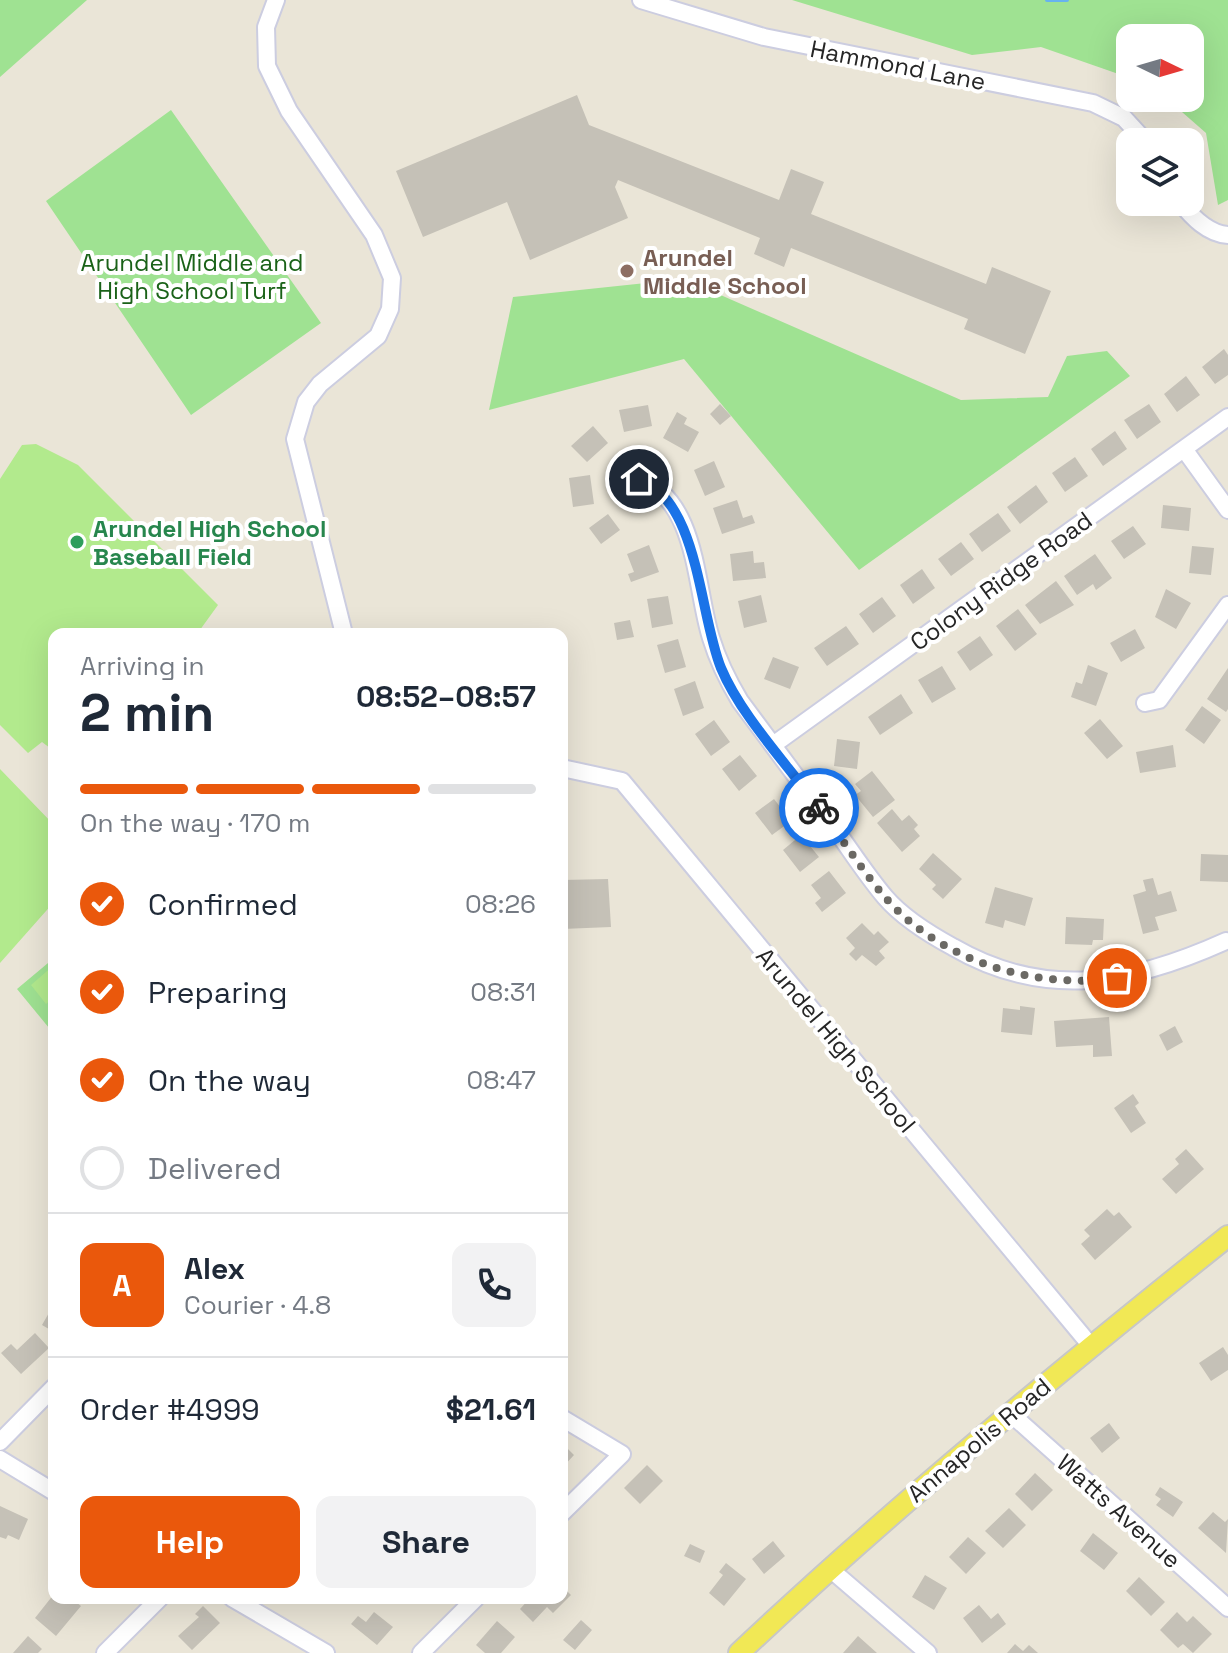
<!DOCTYPE html>
<meta charset="utf-8">
<style>
:root{--surface:#fff;--page:#f2f2f3;--text:#1f2937;--muted:#747a83;--line:#e0e1e3;--accent:#ea580c}
body{margin:0;font-family:"Space Grotesk",sans-serif;background:var(--page);color:var(--text);height:100vh;display:flex;flex-direction:column;font-size:30px;white-space:nowrap}
*{box-sizing:border-box;margin:0}
p{font-size:26px;color:var(--muted)}
.icon{flex:none;width:44px;height:44px;fill:none;stroke:currentColor;stroke-width:2;stroke-linecap:round;stroke-linejoin:round}
.map{position:relative;flex:1;overflow:hidden}
.panel{position:absolute;left:48px;top:628px;width:520px;height:976px;display:flex;flex-direction:column;background:var(--surface);border-radius:16px;box-shadow:0 8px 32px #0002}
.panel>*{flex:none}
.needle{width:52px;rotate:95deg}
.fabs{position:absolute;left:1116px;top:24px;display:grid;gap:16px}
.fabs a{display:grid;place-items:center;width:88px;height:88px;border-radius:16px;background:var(--surface);box-shadow:0 8px 32px #0002;font-size:40px}
.pin{position:absolute;display:grid;place-items:center;width:68px;height:68px;color:#fff;margin:-34px;border:4px solid #fff;border-radius:50%;box-shadow:0 2px 8px #0007}
.courier{position:absolute;display:grid;place-items:center;width:80px;height:80px;margin:-40px;border:6px solid #1a73e8;border-radius:50%;background:#fff;color:#222;box-shadow:0 2px 10px #0007}
.headline em{font-style:normal;font-weight:600}
.headline div{display:flex;flex-direction:column-reverse}
.headline{display:flex;align-items:center;justify-content:space-between;height:136px;padding:0 32px}
h1{font-size:52px;font-weight:600;line-height:60px}
.bar{display:grid;grid-template-columns:repeat(4,1fr);gap:12px 8px;align-content:center;height:96px;padding:0 32px}
.bar i{height:10px;border-radius:6px;background:var(--line)}
.bar .selected{background:var(--accent)}
.bar p{grid-column:span 4}
.line{display:flex;align-items:center;gap:20px;padding:0 32px;border-top:2px solid var(--line)}
.line div{flex:1}
.round{display:grid;place-items:center;flex:none;width:84px;height:84px;border-radius:16px;background:var(--page)}
ol{padding:0 32px;list-style:none}
li{display:flex;align-items:center;gap:24px;height:88px}
li p{margin-inline-start:auto}
li .icon{padding:8px;border-radius:50%;background:var(--accent);color:#fff;stroke-width:4}
li:last-child{color:var(--muted)}
li i{width:44px;height:44px;border:4px solid var(--line);border-radius:50%}
.action{display:flex;gap:16px;margin-top:auto;padding:16px 32px}
.action a{flex:1;height:92px;border-radius:16px;background:var(--accent);color:#fff;font-size:32px;font-weight:600;line-height:92px;text-align:center}
.action a+a{background:var(--page);color:var(--text)}
.map>svg:first-child{display:block}
.green{fill:#9fe292}
.pitch{fill:#b2ea8d}
.lines{fill:none;stroke-linecap:round;stroke-linejoin:round}
.stream{stroke:#67b3ef;stroke-width:4}
.building{fill:#c5c1b7}
.minor-casing{stroke:#cccde0;stroke-width:20}
.major-casing{stroke:#c7c7c7;stroke-width:24}
.minor{stroke:#fff;stroke-width:16}
.major{stroke:#f1e855;stroke-width:20}
.done{stroke:#6b6964;stroke-width:8;stroke-dasharray:0 14.4}
.route{stroke:#1a73e8;stroke-width:10}
.education-dot{fill:#8d6e63;stroke:#fff;stroke-width:3}
.leisure-dot{fill:#2e9e5b;stroke:#fff;stroke-width:3}
.labels{text-anchor:middle;dominant-baseline:central;stroke-width:8;stroke-linejoin:round;paint-order:stroke}
.street-label{font-size:24px;fill:#262626;stroke:#fff}
.education-label{font-size:24px;font-weight:bold;fill:#785e54;stroke:#fff;text-anchor:start}
.park-label{font-size:24px;fill:#1a6218;stroke:#fff}
.leisure-label{font-size:24px;font-weight:bold;fill:#27864d;stroke:#fff;text-anchor:start}
</style>
<div class="map">
<svg width="1228" height="1653" viewBox="0 0 1228 1653">
<rect width="100%" height="100%" fill="#eae5d7"/>
<path class="green" d="M 0,0 L 87,0 L 0,77 Z
M 792,0 L 1228,0 L 1228,200 L 1218,205 L 1206,133 L 1166,98 L 1190,98 L 1190,38 L 1130,38 L 1130,78 L 1041,47 L 972,55 Z
M 171,110 L 321,323 L 191,415 L 46,201 Z
M 684,279 L 961,400 L 1048,397 L 1067,356 L 1107,351 L 1130,376 L 859,570 L 684,359 L 489,410 L 513,297 Z
M 54,958 L 54,1034 L 17,989 Z"/>
<path class="pitch" d="M 36,444 L 78,465 L 218,605 L 197,634 L 54,634 L 54,751 L 42,742 L 28,753 L 0,725 L 0,479 L 22,445 Z
M 0,769 L 54,825 L 54,902 L 0,963 Z
M 54,965 L 54,997 L 46,1004 L 31,985 Z"/>
<g class="lines">
<path class="stream" d="M 1047,0 L 1067,0"/>
</g>
<path class="building" d="M 577,95 L 589,125 L 779,200 L 791,169 L 824,182 L 811,214 L 986,284 L 992,267 L 1051,291 L 1025,354 L 964,329 L 968,319 L 791,248 L 784,267 L 754,254 L 760,238 L 618,180 L 615,187 L 628,218 L 530,260 L 507,202 L 423,237 L 396,171 Z
M 1224,349 L 1228,355 L 1228,375 L 1215,384 L 1202,367 Z
M 1186,376 L 1200,395 L 1177,412 L 1164,394 Z
M 720,404 L 731,416 L 720,425 L 710,414 Z
M 1149,404 L 1161,422 L 1137,439 L 1124,420 Z
M 648,405 L 652,426 L 624,432 L 619,410 Z
M 677,412 L 687,418 L 684,424 L 699,432 L 688,452 L 663,438 Z
M 593,426 L 608,443 L 587,462 L 571,446 Z
M 1115,431 L 1127,449 L 1103,466 L 1091,449 Z
M 1075,457 L 1088,476 L 1065,492 L 1052,473 Z
M 714,461 L 725,487 L 705,496 L 694,470 Z
M 590,475 L 594,504 L 573,507 L 569,478 Z
M 1036,485 L 1048,502 L 1020,524 L 1007,507 Z
M 737,500 L 743,518 L 752,515 L 755,523 L 722,534 L 713,508 Z
M 1163,505 L 1191,508 L 1189,531 L 1161,528 Z
M 998,513 L 1011,531 L 982,552 L 969,534 Z
M 608,514 L 620,530 L 601,544 L 589,528 Z
M 1133,526 L 1146,544 L 1124,559 L 1111,541 Z
M 961,542 L 974,559 L 951,576 L 938,559 Z
M 649,545 L 659,572 L 631,582 L 628,574 L 634,572 L 627,554 Z
M 1192,546 L 1214,548 L 1211,575 L 1189,573 Z
M 753,551 L 754,563 L 764,562 L 766,578 L 733,581 L 730,554 Z
M 1095,554 L 1112,578 L 1096,590 L 1093,584 L 1077,595 L 1064,576 Z
M 922,569 L 935,588 L 913,604 L 900,585 Z
M 1056,581 L 1074,605 L 1040,624 L 1025,605 Z
M 1166,589 L 1191,603 L 1176,629 L 1155,617 Z
M 761,595 L 767,622 L 744,628 L 738,601 Z
M 668,596 L 673,624 L 652,628 L 647,599 Z
M 882,597 L 896,616 L 873,633 L 859,614 Z
M 1018,609 L 1037,634 L 1015,651 L 996,626 Z
M 630,620 L 634,637 L 617,640 L 614,623 Z
M 846,626 L 859,644 L 827,666 L 814,648 Z
M 1135,629 L 1145,648 L 1121,662 L 1110,643 Z
M 980,636 L 993,655 L 970,671 L 957,652 Z
M 678,639 L 686,667 L 665,673 L 657,645 Z
M 773,657 L 799,667 L 790,689 L 764,679 Z
M 1088,665 L 1108,673 L 1096,706 L 1071,697 L 1076,682 L 1082,684 Z
M 942,666 L 956,689 L 932,703 L 918,680 Z
M 1228,668 L 1228,709 L 1226,712 L 1207,699 Z
M 695,681 L 704,708 L 683,716 L 674,689 Z
M 901,694 L 913,713 L 880,735 L 868,717 Z
M 1202,706 L 1221,720 L 1204,744 L 1185,730 Z
M 1100,719 L 1123,746 L 1107,759 L 1084,733 Z
M 714,720 L 730,742 L 711,756 L 695,734 Z
M 837,739 L 860,742 L 857,769 L 834,766 Z
M 1173,745 L 1176,767 L 1140,773 L 1136,752 Z
M 740,755 L 757,776 L 739,791 L 722,769 Z
M 872,771 L 895,800 L 873,817 L 855,795 L 861,791 L 855,784 Z
M 774,799 L 791,821 L 772,835 L 755,813 Z
M 892,809 L 902,821 L 909,815 L 918,825 L 914,829 L 920,836 L 902,852 L 877,823 Z
M 801,835 L 819,857 L 800,872 L 783,850 Z
M 933,853 L 962,879 L 943,899 L 932,889 L 936,885 L 919,869 Z
M 1201,854 L 1228,855 L 1228,882 L 1200,881 Z
M 829,871 L 846,893 L 822,912 L 815,903 L 821,898 L 811,885 Z
M 1153,878 L 1158,895 L 1171,891 L 1177,911 L 1155,917 L 1159,930 L 1143,934 L 1133,895 L 1146,891 L 1143,880 Z
M 608,879 L 611,927 L 562,929 L 562,880 Z
M 995,887 L 1033,898 L 1025,926 L 1005,920 L 1003,928 L 985,923 Z
M 1066,917 L 1104,919 L 1103,940 L 1093,940 L 1092,945 L 1065,944 Z
M 862,923 L 874,935 L 878,931 L 889,942 L 879,951 L 885,958 L 876,966 L 862,955 L 856,961 L 849,954 L 855,948 L 846,938 Z
M 1020,1006 L 1035,1008 L 1032,1035 L 1001,1032 L 1003,1008 L 1020,1010 Z
M 1109,1017 L 1112,1056 L 1093,1057 L 1093,1045 L 1056,1047 L 1054,1021 Z
M 1175,1026 L 1183,1042 L 1167,1051 L 1159,1035 Z
M 1133,1094 L 1139,1103 L 1135,1106 L 1146,1123 L 1131,1133 L 1114,1108 Z
M 1186,1149 L 1204,1169 L 1176,1194 L 1162,1179 L 1179,1164 L 1175,1159 Z
M 1107,1209 L 1114,1216 L 1119,1212 L 1132,1227 L 1095,1260 L 1081,1244 L 1090,1236 L 1084,1230 Z
M 54,1304 L 54,1332 L 42,1325 Z
M 35,1333 L 49,1348 L 21,1374 L 1,1353 L 11,1344 L 17,1350 Z
M 1223,1347 L 1228,1355 L 1228,1370 L 1211,1381 L 1199,1363 Z
M 1109,1423 L 1120,1438 L 1102,1453 L 1090,1438 Z
M 562,1443 L 574,1455 L 562,1468 Z
M 647,1465 L 663,1481 L 640,1504 L 624,1488 Z
M 1035,1473 L 1053,1490 L 1032,1511 L 1015,1494 Z
M 1160,1487 L 1183,1502 L 1173,1517 L 1156,1505 L 1161,1499 L 1155,1495 Z
M 0,1506 L 28,1519 L 19,1540 L 8,1535 L 6,1539 L 0,1537 Z
M 1009,1508 L 1026,1525 L 1003,1548 L 985,1531 Z
M 1213,1512 L 1225,1522 L 1228,1519 L 1226,1553 L 1198,1528 Z
M 1093,1533 L 1118,1553 L 1104,1570 L 1080,1551 Z
M 968,1537 L 986,1553 L 966,1574 L 949,1557 Z
M 773,1541 L 785,1556 L 764,1574 L 752,1559 Z
M 690,1544 L 705,1551 L 700,1563 L 684,1556 Z
M 726,1563 L 746,1579 L 724,1606 L 709,1593 L 723,1575 L 719,1572 Z
M 925,1575 L 947,1588 L 934,1610 L 912,1597 Z
M 1139,1577 L 1165,1602 L 1151,1616 L 1126,1591 Z
M 562,1586 L 571,1595 L 553,1613 L 547,1607 L 533,1622 L 520,1609 L 530,1598 L 562,1598 Z
M 54,1594 L 54,1598 L 71,1598 L 81,1606 L 56,1636 L 35,1618 Z
M 979,1605 L 991,1619 L 998,1613 L 1006,1624 L 982,1643 L 963,1618 Z
M 203,1606 L 220,1623 L 192,1650 L 178,1636 L 199,1617 L 195,1614 Z
M 374,1612 L 393,1627 L 377,1645 L 351,1624 L 358,1616 L 366,1622 Z
M 1177,1612 L 1187,1622 L 1193,1616 L 1212,1634 L 1193,1653 L 1183,1644 L 1178,1648 L 1160,1630 Z
M 581,1620 L 592,1630 L 575,1650 L 563,1640 Z
M 497,1621 L 515,1637 L 501,1653 L 485,1653 L 476,1645 Z
M 28,1636 L 42,1649 L 38,1653 L 13,1653 Z
M 858,1636 L 877,1653 L 843,1653 Z
M 1015,1644 L 1023,1651 L 1029,1645 L 1038,1653 L 1007,1653 Z"/>
<g class="lines">
<defs>
<path id="minor" d="M 276,0 L 266,27 L 267,66 L 289,111 L 374,235 L 392,278 L 390,309 L 378,336 L 320,384 L 306,402 L 295,439 L 344,634
M 641,0 L 764,37 L 1093,103 L 1124,118 L 1146,142
M 1180,202 C 1192,217 1208,234 1228,235
M 1184,449 L 1228,510
M 639,479 C 698,500 695,588 711,638 C 718,661 728,681 740,701 C 773,745 805,789 838,833 C 853,854 868,877 885,897 C 903,918 929,934 953,947 C 1046,1001 1133,983 1226,941
M 1145,703 L 1159,700 L 1228,605
M 773,745 L 1228,417
M 562,768 L 622,781 L 1091,1346
M 1010,1413 L 1228,1608
M 562,1418 L 622,1454 L 562,1513
M 0,1442 L 54,1387
M 0,1459 L 54,1492
M 829,1568 L 928,1653
M 232,1598 L 326,1653
M 105,1653 L 160,1598
M 421,1653 L 476,1598"/>
<path id="major" d="M 739,1653 C 895,1506 1061,1370 1228,1236"/>
</defs>
<use href="#minor" class="minor-casing"/>
<use href="#major" class="major-casing"/>
<use href="#minor" class="minor"/>
<use href="#major" class="major"/>
</g>
<g class="lines">
<path class="done" d="M 819,808 C 841,837 861,869 884,896 C 939,961 1035,990 1117,978"/>
<path class="route" d="M 639,479 C 699,501 699,614 721,668 C 741,716 788,765 819,808"/>
</g>
<circle class="education-dot" cx="627" cy="271" r="8"/>
<circle class="leisure-dot" cx="77" cy="542" r="8"/>
<g class="labels">
<g class="street-label">
<text transform="translate(898 65) rotate(11)">Hammond Lane</text>
<text transform="translate(1001 581) rotate(-36)">Colony Ridge Road</text>
<text transform="translate(836 1040) rotate(50)">Arundel High School</text>
<text transform="translate(979 1440) rotate(-40)">Annapolis Road</text>
<text transform="translate(1119 1511) rotate(42)">Watts Avenue</text>
</g>
<g class="education-label">
<text x="643" y="257">Arundel<tspan x="643" dy="28">Middle School</tspan></text>
</g>
<g class="park-label">
<text x="192" y="262">Arundel Middle and<tspan x="192" dy="28">High School Turf</tspan></text>
</g>
<g class="leisure-label">
<text x="93" y="528">Arundel High School<tspan x="93" dy="28">Baseball Field</tspan></text>
</g>
</g>
</svg>
<div class="fabs">
<a><svg class="needle" viewBox="-14 -14 28 28"><path d="M0-13l5 13h-10z" fill="#e53935"/><path d="M0 13l5-13h-10z" fill="#747a83"/></svg></a>
<a><svg class="icon" aria-label="layers" viewBox="0 0 24 24"><path d="M12 4l9 5-9 5-9-5zM3 14l9 5 9-5"/></svg></a>
</div>
<div class="pin" style="left:1117px;top:978px;background:#ea580c"><svg class="icon" aria-label="bag" viewBox="0 0 24 24"><path d="M5 8h14l-1 12H6zM9 8a3 3 0 0 1 6 0"/></svg></div>
<div class="pin" style="left:639px;top:479px;background:#1f2937"><svg class="icon" aria-label="home" viewBox="0 0 24 24"><path d="M3 11l9-7 9 7M6 9v11h12V9"/></svg></div>
<div class="courier" style="left:819px;top:808px"><svg class="icon" aria-label="bike" viewBox="0 0 24 24"><circle cx="6" cy="16" r="4"/><circle cx="18" cy="16" r="4"/><path d="M6 16l4-8h5l3 8M10 8l3 8H6M13 5h3"/></svg></div>
<section class="panel">
<div class="headline"><div><h1>2 min</h1><p>Arriving in</p></div><em>08:52–08:57</em></div>
<div class="bar"><i class="selected"></i><i class="selected"></i><i class="selected"></i><i></i><p>On the way · 170 m</p></div>
<ol>
<li><svg class="icon" aria-label="check" viewBox="0 0 24 24"><path d="M5 12l5 5 9-10"/></svg>Confirmed<p>08:26</p></li>
<li><svg class="icon" aria-label="check" viewBox="0 0 24 24"><path d="M5 12l5 5 9-10"/></svg>Preparing<p>08:31</p></li>
<li><svg class="icon" aria-label="check" viewBox="0 0 24 24"><path d="M5 12l5 5 9-10"/></svg>On the way<p>08:47</p></li>
<li><i></i>Delivered</li>
</ol>
<div class="line" style="height:144px"><b class="round" style="background:var(--accent);color:#fff">A</b><div><b>Alex</b><p>Courier · 4.8</p></div><a class="round"><svg class="icon" aria-label="phone" viewBox="0 0 24 24"><path d="M5 4h4l2 5-3 2q2 4 5 5l2-3 5 2v4C11 20 4 13 5 4z"/></svg></a></div>
<div class="line" style="height:104px"><div>Order #4999</div><b>$21.61</b></div>
<div class="action"><a>Help</a><a>Share</a></div>
</section>
</div>
